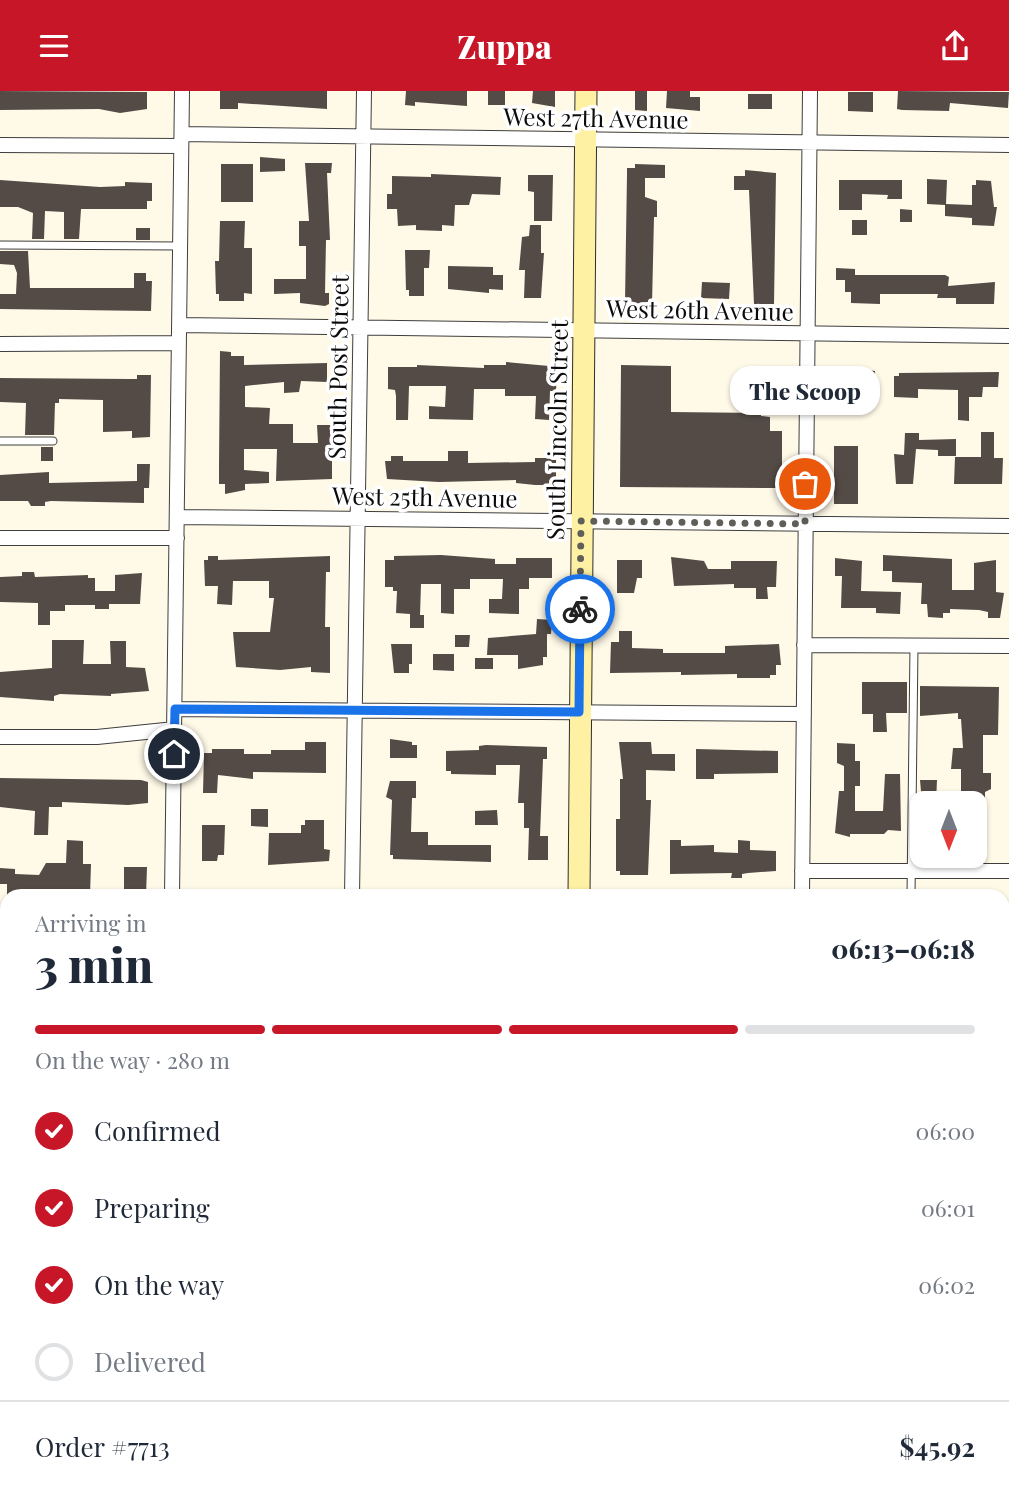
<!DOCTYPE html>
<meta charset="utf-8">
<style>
:root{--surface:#fff;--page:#f6f6f7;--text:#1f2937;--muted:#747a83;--line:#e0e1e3;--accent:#c71627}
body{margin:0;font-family:"Playfair Display",serif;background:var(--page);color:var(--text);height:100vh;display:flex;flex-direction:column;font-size:26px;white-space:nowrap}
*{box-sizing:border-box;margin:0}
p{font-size:23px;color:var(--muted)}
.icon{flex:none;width:38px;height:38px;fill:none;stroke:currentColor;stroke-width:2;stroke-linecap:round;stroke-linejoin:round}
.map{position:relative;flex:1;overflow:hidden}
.sheet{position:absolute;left:0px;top:798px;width:1010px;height:618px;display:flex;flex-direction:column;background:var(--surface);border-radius:21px 21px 0 0;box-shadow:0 2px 5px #0004}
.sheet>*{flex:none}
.needle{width:46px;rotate:180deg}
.buttons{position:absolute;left:910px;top:700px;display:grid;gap:14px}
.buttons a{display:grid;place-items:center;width:77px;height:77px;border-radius:14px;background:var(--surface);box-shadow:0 2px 5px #0004;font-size:35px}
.pin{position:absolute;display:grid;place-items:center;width:60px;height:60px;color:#fff;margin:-30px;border:4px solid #fff;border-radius:50%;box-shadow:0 2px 7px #0007}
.courier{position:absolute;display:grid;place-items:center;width:70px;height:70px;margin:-35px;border:5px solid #1a73e8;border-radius:50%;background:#fff;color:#222;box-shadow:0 2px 9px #0007}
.bubble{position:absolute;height:49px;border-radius:21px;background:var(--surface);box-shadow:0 2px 5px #0004;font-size:23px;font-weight:800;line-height:49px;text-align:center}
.headline em{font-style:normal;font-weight:800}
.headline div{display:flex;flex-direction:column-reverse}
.headline{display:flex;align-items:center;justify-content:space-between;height:119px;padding:0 35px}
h1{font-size:46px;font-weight:800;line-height:52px}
.bar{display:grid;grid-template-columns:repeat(4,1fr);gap:10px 7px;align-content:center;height:84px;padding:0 35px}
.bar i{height:9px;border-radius:5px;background:var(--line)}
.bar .current{background:var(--accent)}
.bar p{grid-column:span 4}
.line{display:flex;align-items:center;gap:18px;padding:0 35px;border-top:2px solid var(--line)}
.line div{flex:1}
ol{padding:0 35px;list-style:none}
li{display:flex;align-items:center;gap:21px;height:77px}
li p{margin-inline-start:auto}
li .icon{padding:7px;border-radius:50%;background:var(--accent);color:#fff;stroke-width:4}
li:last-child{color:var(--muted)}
li i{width:38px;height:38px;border:4px solid var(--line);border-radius:50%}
header{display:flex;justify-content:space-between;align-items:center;height:91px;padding:0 35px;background:var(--accent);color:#fff;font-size:32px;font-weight:800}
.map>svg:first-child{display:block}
.building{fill:#544b46}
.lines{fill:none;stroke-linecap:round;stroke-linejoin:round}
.lane-casing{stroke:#3e3e3e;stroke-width:9}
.street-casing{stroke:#3e3e3e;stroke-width:16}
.secondary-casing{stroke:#2d2d2d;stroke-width:23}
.lane{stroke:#fff;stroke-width:7}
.street{stroke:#fff;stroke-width:14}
.secondary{stroke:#fff1a3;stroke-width:21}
.done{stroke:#605e58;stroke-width:7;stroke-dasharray:0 12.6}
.route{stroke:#1a73e8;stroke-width:9}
.labels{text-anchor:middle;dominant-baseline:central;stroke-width:7;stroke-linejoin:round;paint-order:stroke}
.street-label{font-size:24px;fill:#0b0b0b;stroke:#fff}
</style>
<header><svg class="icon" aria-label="menu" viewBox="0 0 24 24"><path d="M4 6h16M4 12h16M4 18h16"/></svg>Zuppa<svg class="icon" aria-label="share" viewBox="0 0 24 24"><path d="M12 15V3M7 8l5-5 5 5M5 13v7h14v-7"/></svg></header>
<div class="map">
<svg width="1009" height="1415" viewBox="0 0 1009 1415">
<rect width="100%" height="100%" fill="#fff9e8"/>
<path class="building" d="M 0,0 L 147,1 L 147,18 L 120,22 L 99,18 L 0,19 Z
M 220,0 L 327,0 L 327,18 L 238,12 L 238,18 L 220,18 Z
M 406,0 L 467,0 L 467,15 L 415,11 L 415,15 L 405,14 Z
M 488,0 L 505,0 L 505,14 L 488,14 Z
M 533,0 L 555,0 L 555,16 L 532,12 Z
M 635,0 L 647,0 L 647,20 L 635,19 Z
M 667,0 L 690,0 L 690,6 L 700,6 L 700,20 L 666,17 Z
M 898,0 L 1009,1 L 1008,17 L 950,12 L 949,20 L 902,19 L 897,18 Z
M 848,1 L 873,1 L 873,21 L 848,20 Z
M 748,3 L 772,3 L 772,18 L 748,18 Z
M 260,66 L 285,68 L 285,80 L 260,81 Z
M 305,72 L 332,72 L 331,82 L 327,82 L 330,149 L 326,149 L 325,202 L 329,202 L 329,213 L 325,215 L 300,212 L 300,202 L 274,203 L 274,188 L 306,188 L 306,155 L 299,155 L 299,130 L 309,130 Z
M 221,73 L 253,73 L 253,111 L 221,111 Z
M 635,73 L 665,74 L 665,87 L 645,87 L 645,106 L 657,110 L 657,126 L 654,126 L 652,214 L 625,211 L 627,83 L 627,77 L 635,77 Z
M 745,79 L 776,82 L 774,213 L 754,213 L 749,99 L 734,99 L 734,85 L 745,85 Z
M 431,83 L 501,86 L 500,104 L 472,103 L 469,114 L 455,114 L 454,135 L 442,134 L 442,140 L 416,139 L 416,134 L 398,135 L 397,118 L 387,118 L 387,103 L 392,103 L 392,85 L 431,86 Z
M 528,84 L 553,84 L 552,130 L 534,130 L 534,101 L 528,100 Z
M 927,88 L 947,89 L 946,113 L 972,114 L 972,94 L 976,94 L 976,89 L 991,90 L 994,116 L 997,116 L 994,135 L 972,134 L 972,127 L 945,125 L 945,114 L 927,113 Z
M 0,89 L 100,96 L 125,95 L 125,91 L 152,92 L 152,110 L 147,110 L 147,118 L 81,118 L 79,148 L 64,148 L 64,121 L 45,120 L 44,148 L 32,148 L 33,122 L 18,116 L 0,116 Z
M 839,89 L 902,89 L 902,108 L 887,108 L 888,104 L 862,103 L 862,119 L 839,119 Z
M 900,118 L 912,119 L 912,131 L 900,131 Z
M 852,129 L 867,129 L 867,144 L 852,144 Z
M 220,130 L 245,130 L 244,157 L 252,157 L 252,203 L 244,202 L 244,210 L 219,210 L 219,203 L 216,203 L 215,170 L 219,170 Z
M 530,134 L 541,134 L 541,162 L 544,162 L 541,207 L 524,207 L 525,179 L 519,179 L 522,146 L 529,145 Z
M 136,137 L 150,137 L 150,149 L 136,149 Z
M 405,159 L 430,159 L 429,177 L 424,177 L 424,205 L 409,205 L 409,199 L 406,199 Z
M 0,160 L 28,160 L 30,197 L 134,197 L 134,182 L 146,182 L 146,190 L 152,190 L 151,220 L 0,218 L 0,203 L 16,203 L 17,182 L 14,174 L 0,173 Z
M 448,175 L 493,176 L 493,184 L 503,184 L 503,199 L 489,198 L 489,202 L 448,198 Z
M 836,177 L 855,178 L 855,184 L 945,184 L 949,186 L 948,195 L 995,191 L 994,213 L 956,213 L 956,207 L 937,207 L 938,203 L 880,203 L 880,213 L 851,212 L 851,201 L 845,201 L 845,189 L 836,189 Z
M 702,191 L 730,192 L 729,208 L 701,207 Z
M 220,260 L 231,261 L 231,265 L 244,265 L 244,274 L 327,272 L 327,291 L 301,290 L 299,301 L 284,302 L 284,291 L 245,295 L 245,316 L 270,317 L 269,333 L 293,333 L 293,352 L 318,352 L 317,334 L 332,334 L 332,388 L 276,390 L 277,358 L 244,358 L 244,379 L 269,381 L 269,392 L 245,393 L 245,399 L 225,403 L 225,393 L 219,393 L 219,373 Z
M 506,271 L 549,275 L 549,279 L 557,279 L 556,300 L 550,300 L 549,329 L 535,328 L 536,305 L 505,305 L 505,298 L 474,298 L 473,329 L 429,328 L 429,315 L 445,316 L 446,295 L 409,295 L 408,329 L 396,329 L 396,305 L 395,299 L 388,298 L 388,276 L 417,276 L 417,274 L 484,277 L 484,274 L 506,274 Z
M 621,274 L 671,275 L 671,321 L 761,322 L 761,325 L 770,326 L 770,340 L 782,340 L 782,397 L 620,396 Z
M 850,277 L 875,280 L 874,297 L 862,296 L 862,302 L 850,302 L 850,321 L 836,321 L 836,279 Z
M 999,281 L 998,296 L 983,296 L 982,306 L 969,306 L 969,330 L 958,329 L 958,299 L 918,298 L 918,307 L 894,306 L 894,285 L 899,285 L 899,282 Z
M 137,284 L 151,284 L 150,346 L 132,347 L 132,340 L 103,341 L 103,309 L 59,308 L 59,312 L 55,312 L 54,344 L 25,344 L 26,312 L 0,311 L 0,287 L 131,288 L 137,288 Z
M 981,341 L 994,341 L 994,367 L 1003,367 L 1002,393 L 954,393 L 955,366 L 981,366 Z
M 905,342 L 919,342 L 919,349 L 956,348 L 956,365 L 938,365 L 938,359 L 916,358 L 913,393 L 896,393 L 894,363 L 904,364 Z
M 834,355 L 858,355 L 858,413 L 834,413 Z
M 41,356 L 53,356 L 53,370 L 41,370 Z
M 448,360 L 468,360 L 468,372 L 535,371 L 535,367 L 551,367 L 556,369 L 556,391 L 551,390 L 551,394 L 535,394 L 516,392 L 516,389 L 439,391 L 387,388 L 385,370 L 391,370 L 391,365 L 403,365 L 403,370 L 448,370 Z
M 137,373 L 150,373 L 149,397 L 144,397 L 144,412 L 51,410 L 45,411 L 45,415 L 31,415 L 28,410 L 0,410 L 0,384 L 49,381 L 49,392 L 137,390 Z
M 441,464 L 495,468 L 495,473 L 516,473 L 516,467 L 552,467 L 552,487 L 529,487 L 529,498 L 519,498 L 519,523 L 489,522 L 489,508 L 502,508 L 503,488 L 470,488 L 470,498 L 454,498 L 454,523 L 441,522 L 441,493 L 421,493 L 420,524 L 424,524 L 424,537 L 410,537 L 410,523 L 396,522 L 397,500 L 393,500 L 393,496 L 385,496 L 385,469 L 394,469 L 394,465 Z
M 883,464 L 952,468 L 952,499 L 974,499 L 974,472 L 996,469 L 996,501 L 1004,502 L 1000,527 L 988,527 L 988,521 L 979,519 L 950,518 L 950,522 L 943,522 L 943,527 L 928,526 L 927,513 L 921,513 L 922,492 L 892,491 L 892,480 L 883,480 Z
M 208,465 L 218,465 L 218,469 L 330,465 L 330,481 L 326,481 L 325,536 L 330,536 L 330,582 L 311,581 L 311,576 L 280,579 L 236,576 L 233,541 L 270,541 L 274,507 L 269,507 L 269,490 L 233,490 L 232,514 L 217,513 L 218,495 L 205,495 L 204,469 L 208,469 Z
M 671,466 L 704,470 L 708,478 L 731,478 L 731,470 L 777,470 L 776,496 L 767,496 L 768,508 L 756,508 L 756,497 L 734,497 L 734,493 L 674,495 Z
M 835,467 L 862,470 L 861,500 L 901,501 L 900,523 L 876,522 L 876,517 L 841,517 L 842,485 L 835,485 Z
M 617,469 L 642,469 L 642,487 L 637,487 L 634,502 L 617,502 Z
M 22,481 L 34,481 L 35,486 L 88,484 L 88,487 L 95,487 L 95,500 L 115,500 L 115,484 L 142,482 L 140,513 L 109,513 L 109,518 L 95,518 L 95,514 L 65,514 L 65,520 L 50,520 L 50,534 L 38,534 L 38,512 L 0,511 L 0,486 L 22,485 Z
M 537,528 L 552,529 L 551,543 L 547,543 L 547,566 L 543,566 L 543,574 L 518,578 L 518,564 L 487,564 L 488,547 L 536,543 Z
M 619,540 L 632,540 L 632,557 L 663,558 L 663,562 L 725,562 L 725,555 L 779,553 L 781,574 L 776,574 L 776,584 L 770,584 L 770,587 L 737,587 L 737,583 L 681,584 L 681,581 L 610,582 L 611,551 L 619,551 Z
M 455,544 L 470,544 L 469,556 L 455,556 Z
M 52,549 L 84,549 L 83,573 L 111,573 L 110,550 L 126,550 L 126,576 L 145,577 L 149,600 L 111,603 L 111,605 L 60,603 L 54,605 L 54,610 L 0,606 L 0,581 L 52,577 Z
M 391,553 L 412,553 L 412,573 L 409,573 L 409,582 L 394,582 Z
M 433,563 L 454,563 L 454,580 L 433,579 Z
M 475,567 L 493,567 L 493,578 L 475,578 Z
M 862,591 L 907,591 L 907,622 L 886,622 L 887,641 L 873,641 L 873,623 L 862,623 Z
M 920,595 L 999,596 L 998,644 L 983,644 L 983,682 L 991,682 L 991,698 L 985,701 L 985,725 L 975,725 L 975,712 L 961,712 L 961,678 L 951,678 L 953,657 L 963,657 L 961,628 L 958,628 L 958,622 L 920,625 Z
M 390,648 L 412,651 L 412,654 L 417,654 L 417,667 L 390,667 Z
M 305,651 L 326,651 L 326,682 L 253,681 L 253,688 L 218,684 L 217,702 L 203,702 L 204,662 L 212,662 L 212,658 L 244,658 L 244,663 L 271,663 L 271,659 L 305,659 Z
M 619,651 L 651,651 L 652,663 L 675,663 L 675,680 L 646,679 L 646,709 L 651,709 L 648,784 L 620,784 L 620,780 L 616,780 L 616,728 L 620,728 L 620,688 L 623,688 Z
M 837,652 L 855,653 L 855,670 L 860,670 L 860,695 L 855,695 L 855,720 L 883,720 L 885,683 L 900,683 L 901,740 L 888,739 L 884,743 L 850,743 L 850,746 L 835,742 L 839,700 L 844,700 L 844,675 L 837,672 Z
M 486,654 L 547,656 L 547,668 L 543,668 L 540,745 L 548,745 L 548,769 L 528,769 L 529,737 L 524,737 L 524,712 L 518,712 L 520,674 L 496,674 L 496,684 L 451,683 L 451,680 L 446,680 L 446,660 L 479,659 L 479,655 Z
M 696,658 L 778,660 L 778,682 L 714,683 L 714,688 L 696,688 Z
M 0,687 L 141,689 L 148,691 L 148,712 L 128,714 L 62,711 L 62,716 L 49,716 L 48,744 L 34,744 L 35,720 L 0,716 Z
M 920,689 L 937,689 L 936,712 L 922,712 Z
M 390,690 L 416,690 L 416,707 L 412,707 L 411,741 L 428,741 L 428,754 L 491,754 L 491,771 L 393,768 L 393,764 L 390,764 L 392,709 L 386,706 Z
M 251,718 L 268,718 L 268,736 L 251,735 Z
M 497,719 L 498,734 L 475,734 L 475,720 Z
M 305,729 L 324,729 L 324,758 L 330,759 L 329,770 L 268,774 L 269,742 L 301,742 L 301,734 L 305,734 Z
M 202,734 L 225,734 L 224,764 L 218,764 L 217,770 L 202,770 Z
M 67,749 L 83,750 L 83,773 L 91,773 L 90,804 L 7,805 L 7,793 L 0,793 L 0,777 L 15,778 L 15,783 L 39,784 L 46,772 L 66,772 Z
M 670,749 L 681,749 L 681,755 L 714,754 L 714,761 L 738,762 L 738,749 L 750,750 L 750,759 L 776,760 L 776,780 L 748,782 L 742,783 L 742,787 L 731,787 L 732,782 L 670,783 Z
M 124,776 L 147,776 L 146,805 L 124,805 Z"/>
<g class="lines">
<defs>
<path id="lane" d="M 0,154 L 180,155
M 0,350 L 53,350
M 911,805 L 914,555
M 0,1119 L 7,1119
M 1003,1355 L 1009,1355
M 0,1408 L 13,1415"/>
<path id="street" d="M 182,43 L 1009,54
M 0,54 L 181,55
M 180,234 L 1009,245
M 0,253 L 179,252
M 177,426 L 1009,435
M 0,447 L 177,447
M 804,554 L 1009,555
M 175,618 L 804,623
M 0,646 L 97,646 L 175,638
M 802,780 L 1009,780
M 172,805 L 182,0
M 352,805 L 364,0
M 802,805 L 810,0
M 0,843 L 7,844
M 1003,1002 L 1009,1002
M 0,1037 L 7,1037
M 0,1218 L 7,1218
M 1003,1220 L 1009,1220
M 0,1243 L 7,1243
M 1003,1247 L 1009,1247
M 0,1307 L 7,1311
M 196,1409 L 208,1415
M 388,1415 L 388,1409
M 795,1415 L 795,1409"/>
<path id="secondary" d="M 579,805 L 586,0
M 572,1409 L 572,1415"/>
</defs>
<use href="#lane" class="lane-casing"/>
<use href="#street" class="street-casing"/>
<use href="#secondary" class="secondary-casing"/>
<use href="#lane" class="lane"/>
<use href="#street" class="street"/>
<use href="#secondary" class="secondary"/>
</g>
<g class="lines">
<path class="done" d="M 580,518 L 581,430 L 805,433 L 805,393"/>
<path class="route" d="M 174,663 L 175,618 L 579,621 L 580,518"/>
</g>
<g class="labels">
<g class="street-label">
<text transform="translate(596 26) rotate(1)">West 27th Avenue</text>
<text transform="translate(700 218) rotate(1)">West 26th Avenue</text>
<text transform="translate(337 276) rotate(-89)">South Post Street</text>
<text transform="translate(556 339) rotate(-89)">South Lincoln Street</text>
<text transform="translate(425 405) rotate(1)">West 25th Avenue</text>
</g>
</g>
</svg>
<div class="buttons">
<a><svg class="needle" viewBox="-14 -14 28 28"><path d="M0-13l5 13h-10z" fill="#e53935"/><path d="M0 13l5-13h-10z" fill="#747a83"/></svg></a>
</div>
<div class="pin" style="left:805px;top:393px;background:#ea580c"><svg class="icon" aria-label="bag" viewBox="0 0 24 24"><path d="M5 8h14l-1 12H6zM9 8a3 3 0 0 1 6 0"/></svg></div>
<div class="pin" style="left:174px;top:663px;background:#1f2937"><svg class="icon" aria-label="home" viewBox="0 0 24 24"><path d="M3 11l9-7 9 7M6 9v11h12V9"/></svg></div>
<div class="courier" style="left:580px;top:518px"><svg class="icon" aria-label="bike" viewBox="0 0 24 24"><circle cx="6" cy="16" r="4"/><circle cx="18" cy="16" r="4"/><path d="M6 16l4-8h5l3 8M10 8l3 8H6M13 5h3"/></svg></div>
<div class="bubble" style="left:730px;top:275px;width:150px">The Scoop</div>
<section class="sheet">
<div class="headline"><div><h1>3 min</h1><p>Arriving in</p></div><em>06:13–06:18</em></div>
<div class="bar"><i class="current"></i><i class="current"></i><i class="current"></i><i></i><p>On the way · 280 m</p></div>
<ol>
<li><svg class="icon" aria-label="check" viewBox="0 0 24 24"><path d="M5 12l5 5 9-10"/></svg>Confirmed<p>06:00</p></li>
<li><svg class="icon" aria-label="check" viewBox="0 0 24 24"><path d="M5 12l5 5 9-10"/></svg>Preparing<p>06:01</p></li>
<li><svg class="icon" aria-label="check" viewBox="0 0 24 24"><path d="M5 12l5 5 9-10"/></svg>On the way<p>06:02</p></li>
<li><i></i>Delivered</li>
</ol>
<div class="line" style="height:91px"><div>Order #7713</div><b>$45.92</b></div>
</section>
</div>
